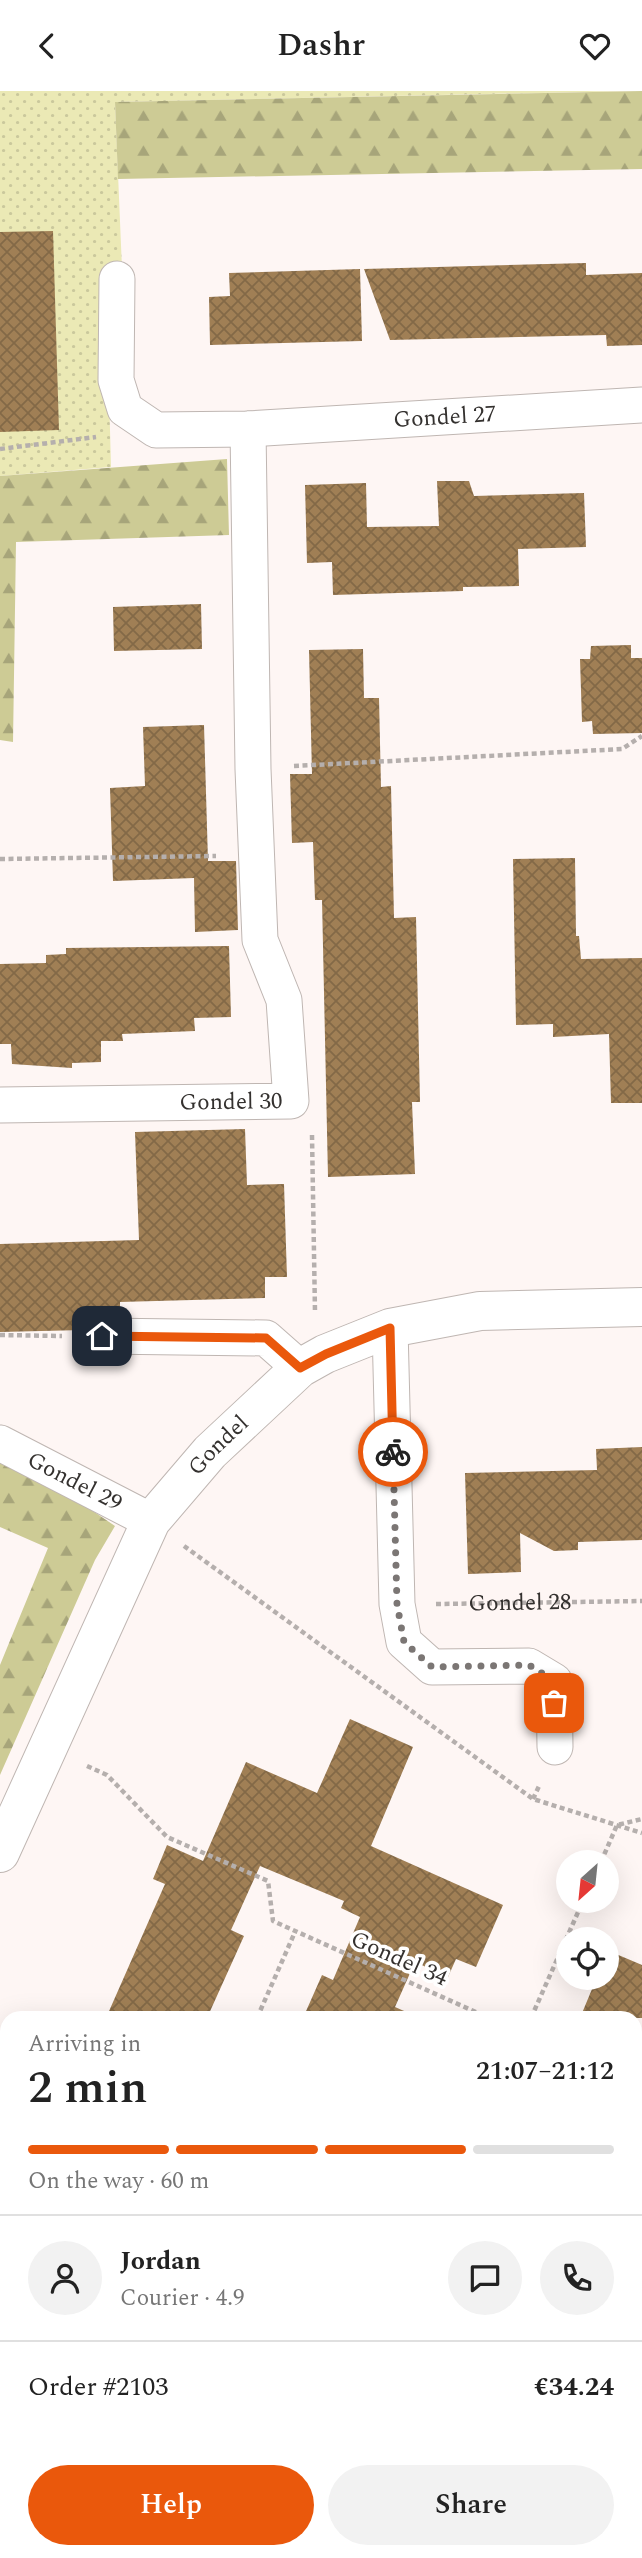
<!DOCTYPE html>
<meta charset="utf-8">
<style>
:root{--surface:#fff;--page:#f2f2f2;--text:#222;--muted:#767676;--line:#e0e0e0;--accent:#ea580c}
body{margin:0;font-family:Spectral,serif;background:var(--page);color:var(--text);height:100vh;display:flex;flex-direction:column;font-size:26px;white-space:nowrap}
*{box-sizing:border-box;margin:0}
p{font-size:23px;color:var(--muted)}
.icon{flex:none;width:38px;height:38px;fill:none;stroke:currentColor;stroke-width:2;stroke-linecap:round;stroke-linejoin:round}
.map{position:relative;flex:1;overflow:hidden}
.sheet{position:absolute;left:0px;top:1920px;width:642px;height:548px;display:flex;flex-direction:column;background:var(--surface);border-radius:21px 21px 0 0;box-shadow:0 7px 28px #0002}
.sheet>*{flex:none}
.needle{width:46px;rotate:207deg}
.fabs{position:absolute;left:556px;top:1759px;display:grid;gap:14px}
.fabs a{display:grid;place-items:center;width:63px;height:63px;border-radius:50%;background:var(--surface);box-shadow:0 7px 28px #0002;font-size:35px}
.pin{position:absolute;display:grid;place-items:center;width:60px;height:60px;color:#fff;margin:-30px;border-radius:14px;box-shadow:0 4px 10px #0006}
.courier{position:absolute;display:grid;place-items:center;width:70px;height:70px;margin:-35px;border:5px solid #ea580c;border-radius:50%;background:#fff;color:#222;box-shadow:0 2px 9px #0007}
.summary em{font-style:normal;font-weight:600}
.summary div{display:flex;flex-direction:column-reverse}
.summary{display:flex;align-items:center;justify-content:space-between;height:119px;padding:0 28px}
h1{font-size:46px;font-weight:600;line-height:52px}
.bar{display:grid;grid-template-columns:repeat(4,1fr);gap:10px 7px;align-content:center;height:84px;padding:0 28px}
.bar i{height:9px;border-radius:5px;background:var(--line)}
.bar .selected{background:var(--accent)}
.bar p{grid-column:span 4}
.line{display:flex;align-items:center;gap:18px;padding:0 28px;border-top:2px solid var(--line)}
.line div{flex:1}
.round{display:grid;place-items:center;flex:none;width:74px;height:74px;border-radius:37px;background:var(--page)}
.button{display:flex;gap:14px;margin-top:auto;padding:14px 28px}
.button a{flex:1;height:80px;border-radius:42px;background:var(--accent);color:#fff;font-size:28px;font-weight:600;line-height:80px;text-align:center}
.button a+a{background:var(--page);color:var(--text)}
header{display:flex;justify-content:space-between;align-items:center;height:91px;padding:0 28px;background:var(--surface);font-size:32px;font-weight:600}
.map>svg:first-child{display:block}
.grass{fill:url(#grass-dots)}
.forest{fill:url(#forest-firs)}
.water{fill:url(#water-ripples)}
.building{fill:url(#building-cross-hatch)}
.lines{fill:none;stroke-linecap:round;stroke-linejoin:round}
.minor-casing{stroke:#bfb6b2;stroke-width:37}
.tertiary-casing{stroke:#bfb6b2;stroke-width:40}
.path{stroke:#b5afad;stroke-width:4.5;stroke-dasharray:5 3.5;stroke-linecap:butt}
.minor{stroke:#fff;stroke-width:35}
.tertiary{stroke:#fff;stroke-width:38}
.done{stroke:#7b7674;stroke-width:7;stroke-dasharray:0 12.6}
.route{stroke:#ea580c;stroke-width:9}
.labels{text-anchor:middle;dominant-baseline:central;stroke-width:7;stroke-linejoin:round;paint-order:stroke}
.street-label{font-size:23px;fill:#34312f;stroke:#fff}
</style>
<header><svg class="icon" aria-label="back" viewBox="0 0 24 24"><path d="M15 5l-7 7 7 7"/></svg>Dashr<svg class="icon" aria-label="heart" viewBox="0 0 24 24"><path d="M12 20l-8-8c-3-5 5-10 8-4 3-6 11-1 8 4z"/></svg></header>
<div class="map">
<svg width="642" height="2467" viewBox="0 0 642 2467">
<defs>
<pattern id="grass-dots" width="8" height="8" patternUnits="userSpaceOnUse" patternTransform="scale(1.75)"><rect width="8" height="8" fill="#ebe9b5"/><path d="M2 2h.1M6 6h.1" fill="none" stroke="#cac89c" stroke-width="1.8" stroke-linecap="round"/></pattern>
<pattern id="forest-firs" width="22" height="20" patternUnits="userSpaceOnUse" patternTransform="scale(1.75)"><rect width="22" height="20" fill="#cdcb95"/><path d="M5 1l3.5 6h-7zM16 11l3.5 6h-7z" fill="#a7a57a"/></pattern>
<pattern id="water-ripples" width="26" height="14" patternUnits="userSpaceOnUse" patternTransform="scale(1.75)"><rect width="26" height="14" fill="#c498bc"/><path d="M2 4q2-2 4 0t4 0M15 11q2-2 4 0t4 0" fill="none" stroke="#a07d99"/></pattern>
<pattern id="building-cross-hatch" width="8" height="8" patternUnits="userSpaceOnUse" patternTransform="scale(1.75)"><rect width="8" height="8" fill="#a07f55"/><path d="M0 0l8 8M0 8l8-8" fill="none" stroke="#836947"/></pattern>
</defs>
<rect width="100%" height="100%" fill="#fef6f4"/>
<path class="grass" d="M 0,0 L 633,0 L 115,11 L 124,225 L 107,226 L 111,376 L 0,385 Z"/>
<path class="forest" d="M 642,0 L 642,78 L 118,88 L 115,11 Z
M 227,368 L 229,444 L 16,451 L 13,651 L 0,649 L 0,385 Z
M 0,1370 L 87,1416 L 115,1435 L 95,1469 L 0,1684 L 0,1574 L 48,1457 L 0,1436 Z
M 0,2344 L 7,2347 L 7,2428 L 0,2425 Z
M 635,2403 L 642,2406 L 642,2467 L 605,2461 L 635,2460 Z
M 356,2460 L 388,2467 L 96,2467 L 82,2461 Z"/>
<path class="water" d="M 0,2425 L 7,2428 L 7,2460 L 82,2461 L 96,2467 L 0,2467 Z"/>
<path class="building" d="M 53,140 L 59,339 L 0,341 L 0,141 Z
M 586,172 L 586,184 L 642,182 L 642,254 L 607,255 L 606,244 L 390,249 L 364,178 Z
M 360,178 L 362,250 L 210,254 L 209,206 L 230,205 L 229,182 Z
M 437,390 L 469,390 L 474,405 L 584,402 L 586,456 L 518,458 L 519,495 L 463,496 L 463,500 L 333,504 L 332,471 L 307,472 L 305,394 L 366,392 L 367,436 L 439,435 Z
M 201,513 L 202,558 L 114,560 L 113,516 Z
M 631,554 L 631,567 L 642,567 L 642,642 L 593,643 L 592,630 L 582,631 L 580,568 L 590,568 L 591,555 Z
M 363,558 L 364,607 L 379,607 L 381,696 L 391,695 L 394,827 L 416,826 L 420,1011 L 412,1011 L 415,1083 L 328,1086 L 322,809 L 315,809 L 313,751 L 292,752 L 290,683 L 312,683 L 309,559 Z
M 204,634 L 208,770 L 236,770 L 238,839 L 195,841 L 194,787 L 113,790 L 110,697 L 145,695 L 143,636 Z
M 575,767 L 576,845 L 579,845 L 581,868 L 642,867 L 642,1012 L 611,1012 L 609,943 L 553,946 L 553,933 L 516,934 L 513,768 Z
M 229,855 L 231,926 L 194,927 L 195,940 L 122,943 L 123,950 L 101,950 L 101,971 L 72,972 L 72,977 L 12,973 L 11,953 L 0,953 L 0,873 L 46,872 L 46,864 L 66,863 L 66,857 Z
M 245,1038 L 247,1094 L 284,1093 L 287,1186 L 265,1186 L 265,1207 L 120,1211 L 120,1218 L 98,1218 L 98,1226 L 92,1228 L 83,1239 L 0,1241 L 0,1153 L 139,1149 L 135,1041 Z
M 642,1356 L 642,1449 L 578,1451 L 578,1459 L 554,1460 L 520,1442 L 521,1481 L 468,1483 L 465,1382 L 597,1379 L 596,1358 Z
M 350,1628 L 413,1656 L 371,1755 L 503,1814 L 476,1876 L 456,1868 L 448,1886 L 415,1871 L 395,1916 L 420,1927 L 303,1927 L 322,1884 L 333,1889 L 360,1826 L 341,1817 L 344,1810 L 260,1775 L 231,1839 L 244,1845 L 207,1927 L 106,1927 L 165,1793 L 153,1788 L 167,1754 L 203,1770 L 246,1671 L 317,1702 Z
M 609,1860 L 642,1874 L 642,1927 L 580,1927 L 597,1886 L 607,1886 Z"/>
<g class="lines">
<defs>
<g id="minor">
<path id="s2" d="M 117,188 L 116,289 L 125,318 L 156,339 L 248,338 L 642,314"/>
<path id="s3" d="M 0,1014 L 291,1010 L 284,909 L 260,849 L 253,678 L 248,338"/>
<path d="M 390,1237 L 397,1513 L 404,1551 L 432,1576 L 529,1575 L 554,1590 L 555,1656"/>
<path d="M 102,1245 L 266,1247 L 300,1277"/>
<path id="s4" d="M 0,1352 L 151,1430"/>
<path d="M 526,2467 L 529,2460"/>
</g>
<g id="tertiary">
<path id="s5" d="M 0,1762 L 151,1430 L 210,1361 L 300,1277 L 325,1263 L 390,1237 L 480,1220 L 642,1216"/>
<path d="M 0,2322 L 7,2324"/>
<path d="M 470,2460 L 503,2467"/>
</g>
</defs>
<use href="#minor" class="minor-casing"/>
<use href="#tertiary" class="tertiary-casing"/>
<g class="path">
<path d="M 0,358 L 96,346"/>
<path d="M 294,675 L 622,658 L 642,645"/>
<path d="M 0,768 L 216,765"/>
<path d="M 312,1044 L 315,1221"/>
<path d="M 0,1244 L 62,1245"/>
<path d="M 184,1455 L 533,1708 L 642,1742"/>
<path id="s1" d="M 436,1513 L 642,1510"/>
<path d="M 87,1675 L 107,1684 L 167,1746 L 268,1790 L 273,1830 L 489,1927"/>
<path d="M 533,1708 L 540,1693"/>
<path d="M 601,1771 L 617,1734 L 642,1728"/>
<path d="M 257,1927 L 295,1841"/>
<path d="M 531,1927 L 583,1810"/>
<path d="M 635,1992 L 642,1995"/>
<path d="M 635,2247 L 642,2246"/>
</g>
<use href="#minor" class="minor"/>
<use href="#tertiary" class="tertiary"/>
</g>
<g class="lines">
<path class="done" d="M 393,1361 L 397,1513 L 404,1551 L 432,1576 L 529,1574 L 554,1590 L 554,1612"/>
<path class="route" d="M 102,1245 L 266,1247 L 300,1277 L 326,1263 L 390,1237 L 393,1361"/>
</g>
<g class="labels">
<g class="street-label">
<text stroke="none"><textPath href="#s2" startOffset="458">Gondel 27</textPath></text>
<text stroke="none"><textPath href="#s3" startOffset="231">Gondel 30</textPath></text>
<text stroke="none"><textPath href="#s5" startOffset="466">Gondel</textPath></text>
<text stroke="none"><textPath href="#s4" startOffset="84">Gondel 29</textPath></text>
<text stroke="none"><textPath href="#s1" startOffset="84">Gondel 28</textPath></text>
<text transform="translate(399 1868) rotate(24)">Gondel 34</text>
</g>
</g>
</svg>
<div class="fabs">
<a><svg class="needle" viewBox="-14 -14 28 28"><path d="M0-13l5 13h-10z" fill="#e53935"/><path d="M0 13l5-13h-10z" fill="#767676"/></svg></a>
<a><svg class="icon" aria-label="locate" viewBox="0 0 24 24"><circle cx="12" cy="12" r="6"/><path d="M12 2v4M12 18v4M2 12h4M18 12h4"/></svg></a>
</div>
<div class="pin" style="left:554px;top:1612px;background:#ea580c"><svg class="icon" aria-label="bag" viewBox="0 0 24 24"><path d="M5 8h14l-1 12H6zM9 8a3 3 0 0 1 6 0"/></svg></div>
<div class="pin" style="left:102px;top:1245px;background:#1f2937"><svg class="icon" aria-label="home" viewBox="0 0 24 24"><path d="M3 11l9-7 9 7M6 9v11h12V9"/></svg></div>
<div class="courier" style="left:393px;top:1361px"><svg class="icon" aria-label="bike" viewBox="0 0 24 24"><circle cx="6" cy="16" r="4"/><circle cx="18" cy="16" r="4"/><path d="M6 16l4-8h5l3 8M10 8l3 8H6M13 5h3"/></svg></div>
<section class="sheet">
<div class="summary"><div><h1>2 min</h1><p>Arriving in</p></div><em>21:07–21:12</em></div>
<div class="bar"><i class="selected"></i><i class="selected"></i><i class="selected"></i><i></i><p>On the way · 60 m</p></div>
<div class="line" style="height:126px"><a class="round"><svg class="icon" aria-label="person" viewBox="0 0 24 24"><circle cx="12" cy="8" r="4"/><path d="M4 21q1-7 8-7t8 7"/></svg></a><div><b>Jordan</b><p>Courier · 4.9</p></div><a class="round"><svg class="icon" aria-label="chat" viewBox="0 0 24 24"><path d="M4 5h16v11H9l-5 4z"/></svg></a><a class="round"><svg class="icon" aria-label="phone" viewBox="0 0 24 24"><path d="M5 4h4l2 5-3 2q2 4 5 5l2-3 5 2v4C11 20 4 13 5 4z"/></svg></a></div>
<div class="line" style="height:91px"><div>Order #2103</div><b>€34.24</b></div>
<div class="button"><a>Help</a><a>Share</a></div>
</section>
</div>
